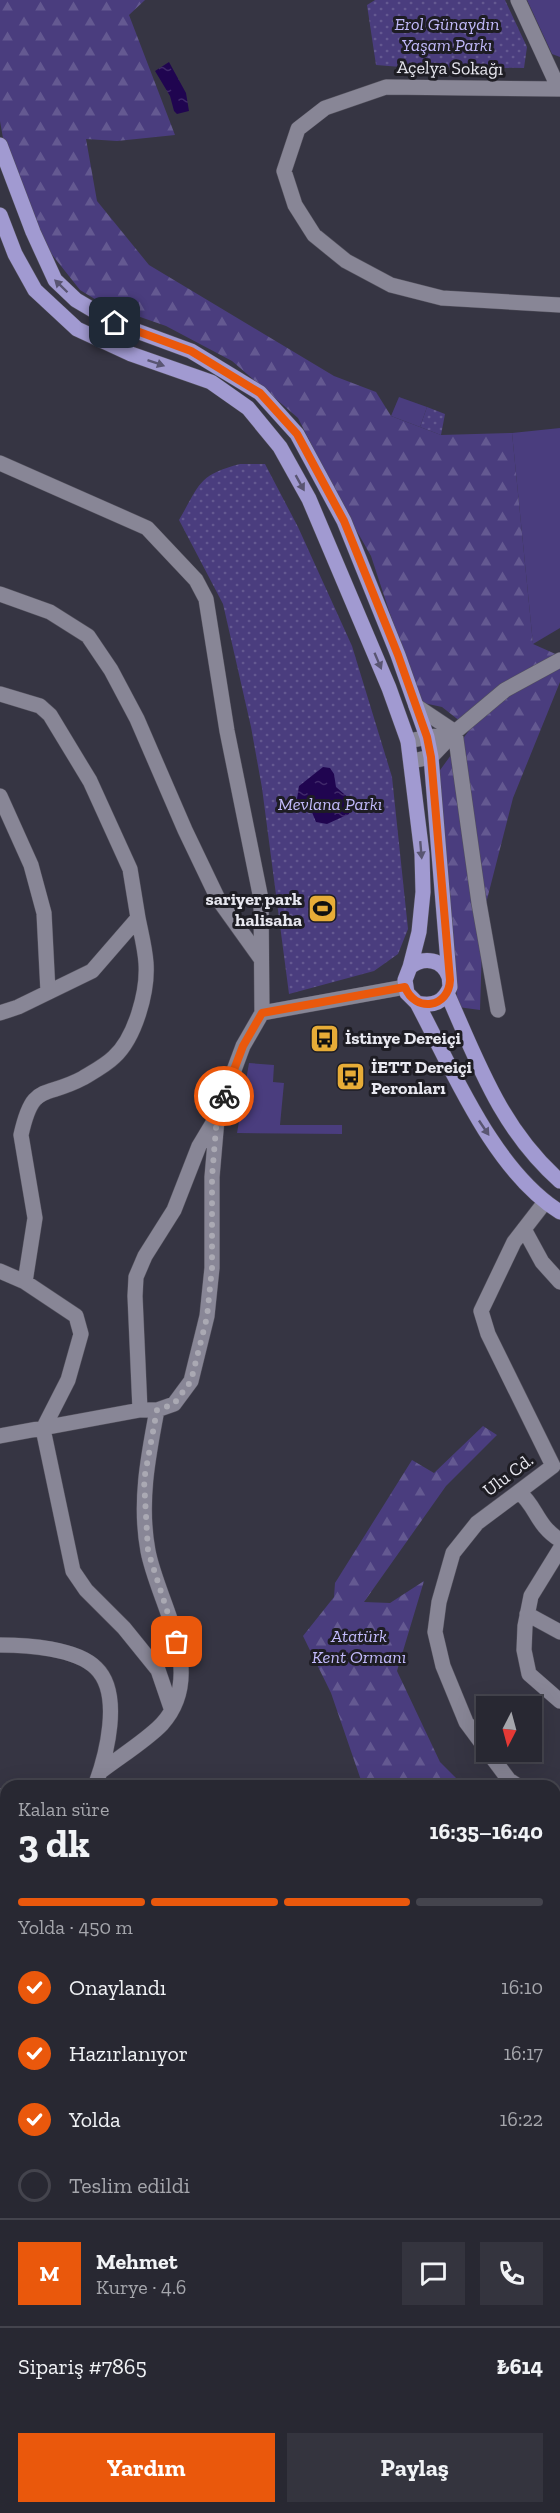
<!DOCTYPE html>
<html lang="tr">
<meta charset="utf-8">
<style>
:root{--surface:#282832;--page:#34343e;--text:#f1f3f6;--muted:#a5a6ac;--line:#44444d;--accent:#ea580c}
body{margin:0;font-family:"Zilla Slab",serif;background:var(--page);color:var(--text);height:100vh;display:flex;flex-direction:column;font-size:22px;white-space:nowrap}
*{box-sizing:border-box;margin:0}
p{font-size:20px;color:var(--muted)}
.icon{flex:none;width:33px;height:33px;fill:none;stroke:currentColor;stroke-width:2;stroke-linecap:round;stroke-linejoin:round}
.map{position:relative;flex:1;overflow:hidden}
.sheet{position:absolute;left:0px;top:1780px;width:561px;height:734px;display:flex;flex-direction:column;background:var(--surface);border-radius:18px 18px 0 0;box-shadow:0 6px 24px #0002,0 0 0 2px var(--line)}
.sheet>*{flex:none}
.needle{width:39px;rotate:186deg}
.tools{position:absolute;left:476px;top:1696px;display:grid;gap:12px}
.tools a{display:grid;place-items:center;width:66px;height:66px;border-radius:0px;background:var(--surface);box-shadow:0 6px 24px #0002,0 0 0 2px var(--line);font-size:30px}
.pin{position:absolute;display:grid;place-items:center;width:51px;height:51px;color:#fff;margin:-26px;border-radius:12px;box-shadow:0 3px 9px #0006}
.courier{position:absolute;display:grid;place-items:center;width:60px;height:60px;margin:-30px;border:4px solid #ea580c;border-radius:50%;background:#fff;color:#222;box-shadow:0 2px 8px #0007}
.headline em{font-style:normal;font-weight:700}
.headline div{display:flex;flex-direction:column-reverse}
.headline{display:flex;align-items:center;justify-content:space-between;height:102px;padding:0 18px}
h1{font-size:39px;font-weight:700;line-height:45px}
.bar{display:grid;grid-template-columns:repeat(4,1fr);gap:9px 6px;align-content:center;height:72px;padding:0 18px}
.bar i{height:8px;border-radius:4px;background:var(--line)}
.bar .selected{background:var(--accent)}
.bar p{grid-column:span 4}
.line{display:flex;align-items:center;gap:15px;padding:0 18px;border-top:2px solid var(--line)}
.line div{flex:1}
.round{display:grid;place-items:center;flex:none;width:63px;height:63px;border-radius:0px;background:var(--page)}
ol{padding:0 18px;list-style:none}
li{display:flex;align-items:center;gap:18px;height:66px}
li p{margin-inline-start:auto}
li .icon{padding:6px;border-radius:50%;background:var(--accent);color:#fff;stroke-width:4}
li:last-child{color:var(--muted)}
li i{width:33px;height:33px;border:3px solid var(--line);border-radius:50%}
.cta{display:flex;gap:12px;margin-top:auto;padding:12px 18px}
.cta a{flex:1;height:69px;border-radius:0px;background:var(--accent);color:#fff;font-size:24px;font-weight:700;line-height:69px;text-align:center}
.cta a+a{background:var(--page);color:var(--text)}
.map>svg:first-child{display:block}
.grass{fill:#4a3d7e}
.forest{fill:url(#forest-firs)}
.park{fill:url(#park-dots)}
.water{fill:url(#water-ripples)}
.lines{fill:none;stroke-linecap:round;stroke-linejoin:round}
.minor-casing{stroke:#53515d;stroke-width:16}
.major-casing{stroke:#53515d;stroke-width:16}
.minor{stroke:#888696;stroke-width:15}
.major{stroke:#a19ad1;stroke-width:15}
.oneway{fill:#595572}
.done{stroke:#aaa9b3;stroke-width:6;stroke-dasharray:0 10.8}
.route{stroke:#ea580c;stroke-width:8}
.labels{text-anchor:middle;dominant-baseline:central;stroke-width:6;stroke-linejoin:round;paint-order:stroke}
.park-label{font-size:18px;font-style:italic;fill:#c2bafb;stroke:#1e1d24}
.street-label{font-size:18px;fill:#e8e8f0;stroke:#1e1d24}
.poi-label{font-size:18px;font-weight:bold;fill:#e8e8f0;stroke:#1e1d24;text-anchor:start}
</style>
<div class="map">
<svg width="560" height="2513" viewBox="0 0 560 2513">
<defs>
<pattern id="forest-firs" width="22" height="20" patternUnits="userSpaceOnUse" patternTransform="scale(1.5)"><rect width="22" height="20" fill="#4a3d7e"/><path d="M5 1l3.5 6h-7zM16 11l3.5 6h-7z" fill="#645991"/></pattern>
<pattern id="park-dots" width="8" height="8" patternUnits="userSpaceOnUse" patternTransform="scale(1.5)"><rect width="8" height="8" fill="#4a3d7e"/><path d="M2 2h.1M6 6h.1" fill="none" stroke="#645991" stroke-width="1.8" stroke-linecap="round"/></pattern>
<pattern id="water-ripples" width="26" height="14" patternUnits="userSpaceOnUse" patternTransform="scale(1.5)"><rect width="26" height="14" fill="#200550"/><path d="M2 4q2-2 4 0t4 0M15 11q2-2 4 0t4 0" fill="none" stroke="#40296a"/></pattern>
</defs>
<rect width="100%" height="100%" fill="#363543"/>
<path class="grass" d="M 527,0 L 560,0 L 560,57 L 552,54 Z
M 399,397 L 427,407 L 420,427 L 391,416 Z
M 560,428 L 560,628 L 533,644 L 512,433 Z
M 249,1063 L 274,1065 L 273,1082 L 284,1083 L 280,1125 L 342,1125 L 342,1134 L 237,1133 Z"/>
<path class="forest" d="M 0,0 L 145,0 L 129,15 L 175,135 L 117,141 L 86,139 L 97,201 L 149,265 L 334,376 L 376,392 L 391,416 L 441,435 L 512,433 L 533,644 L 560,656 L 560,682 L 513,798 L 483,915 L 480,1010 L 458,1007 L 435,777 L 470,729 L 442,707 L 419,702 L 371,556 L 342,505 L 298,418 L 232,361 L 166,326 L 103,304 L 80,290 L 42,242 L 4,144 L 0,121 Z
M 483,1426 L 497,1435 L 446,1486 L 364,1602 L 390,1603 L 424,1581 L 397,1671 L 440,1762 L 464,1786 L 363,1786 L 331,1693 L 303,1636 L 334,1597 L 335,1583 L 412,1460 L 434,1473 Z
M 560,1836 L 560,2513 L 0,2513 L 0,2158 L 6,2152 L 6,2508 L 555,2508 L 555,1838 Z"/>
<path class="park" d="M 375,0 L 505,0 L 527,47 L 524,68 L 401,67 L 376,65 L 367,5 Z
M 427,407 L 445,414 L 441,435 L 420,427 Z
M 240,464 L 265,464 L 298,527 L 352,646 L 392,777 L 408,929 L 398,954 L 374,971 L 289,994 L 262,788 L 251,727 L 223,604 L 179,520 C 200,484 198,475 240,464 Z"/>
<path class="water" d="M 169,62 L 186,93 L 189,111 L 177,114 L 174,111 L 170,96 L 155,71 Z
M 323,767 L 330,768 L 334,774 L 336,787 L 351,800 L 349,814 L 327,824 L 316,822 L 309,805 L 297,799 L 299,786 Z
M 555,2067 L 560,2074 L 560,2177 L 555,2176 Z
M 555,2199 L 560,2200 L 560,2275 L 555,2279 Z"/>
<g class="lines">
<defs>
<path id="minor" d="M 518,0 L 559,89
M 560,89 L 386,87 L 325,108 L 298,129 L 284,171 L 295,205 L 314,235 L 346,261 L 391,285 L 442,298 L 560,305
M 0,463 L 147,528 L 196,580 L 206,599 L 227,731 L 261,899 L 262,1013 L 243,1046 L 217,1116 L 199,1146 L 174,1210 L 145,1256 L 136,1277 L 135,1296 L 140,1410
M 0,594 L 50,612 L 88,636 L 111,670 L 137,719 L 185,830 L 218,899 L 261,959
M 0,694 L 40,706 L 50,715 L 90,781 L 130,869 L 138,918 L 92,971 L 18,1007 L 0,1013
M 416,706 L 455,732 L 479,903 L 498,1010
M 455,732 L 505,690 L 560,660
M 408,741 L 455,732 L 431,757 L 412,761
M 0,796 L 31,865 L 44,913 L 48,992
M 138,918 C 141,933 145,948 146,963 C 148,992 135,1038 114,1057 C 106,1065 93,1072 83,1078 C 44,1099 33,1081 21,1135 L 35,1218 L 25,1282 L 76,1316 L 81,1334 L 68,1380 L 43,1429 L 73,1571 L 86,1590 L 124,1628 L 158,1670 L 171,1708
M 262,1013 L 405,987
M 524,1229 L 542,1262 L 560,1282
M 0,1271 L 25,1282
M 0,1436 L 140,1410 L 157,1410 L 174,1404 L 191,1381 L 207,1316 L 212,1268 L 212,1177 L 217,1119
M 519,1492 C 537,1507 536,1525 560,1540
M 560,1549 L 531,1596 L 525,1626 L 524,1650 L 529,1674 L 560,1701
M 527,1614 L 560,1632
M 0,1645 C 27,1645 76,1648 96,1668 C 123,1694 106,1757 95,1786
M 486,1749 L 466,1722 L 443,1666 L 435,1632 L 439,1602 L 453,1553 L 477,1523 L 553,1466 L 488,1334 L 481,1311 L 514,1242 L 545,1202
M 488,1752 L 509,1780 L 518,1786
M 100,1772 C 118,1758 147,1740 162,1724 C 208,1673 158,1604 148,1551 C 139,1503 148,1457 157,1410
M 0,1796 L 6,1798
M 555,1813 L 560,1817
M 0,1911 L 6,1909"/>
<path id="major" d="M 0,145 L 33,232 L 55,280 L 76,300 L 115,323 L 191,351 L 260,393 L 297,434 L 344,521 L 398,655 L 427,737 L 431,757 L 450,987 C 444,1002 433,1007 417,1003
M 0,215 L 15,254 L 35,290 L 77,329 L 131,354 L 211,382 L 248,408 L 280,447 L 309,499 L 389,688 L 408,741 L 422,854 L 423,892 L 419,932 L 410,967 L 405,980 L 407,993 L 417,1003 C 453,1070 493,1170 560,1212
M 410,967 C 424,956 443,959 449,977
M 447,993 C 478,1063 501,1129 560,1181"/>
</defs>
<use href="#minor" class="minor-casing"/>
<use href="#major" class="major-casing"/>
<use href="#minor" class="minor"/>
<use href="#major" class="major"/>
</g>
<defs><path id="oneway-solid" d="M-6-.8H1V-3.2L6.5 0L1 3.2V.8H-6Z" transform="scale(1.5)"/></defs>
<g class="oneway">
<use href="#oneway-solid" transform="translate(61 286) rotate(-136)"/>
<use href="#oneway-solid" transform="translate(156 363) rotate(19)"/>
<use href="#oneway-solid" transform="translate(300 483) rotate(61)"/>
<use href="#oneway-solid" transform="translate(378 661) rotate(67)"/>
<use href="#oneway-solid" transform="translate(421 850) rotate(85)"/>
<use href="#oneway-solid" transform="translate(484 1128) rotate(56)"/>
</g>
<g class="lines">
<path class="done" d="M 177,1642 L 148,1551 L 144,1480 L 157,1410 L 174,1404 L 191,1381 L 207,1317 L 212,1268 L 212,1177 L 217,1116 L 224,1096"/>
<path class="route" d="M 115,323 L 191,351 L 260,393 L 297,434 L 344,521 L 398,655 L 427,737 L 431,757 L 450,980 C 449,1008 415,1013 405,987 L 262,1013 L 243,1046 L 224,1096"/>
</g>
<defs>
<symbol id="stadium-square" viewBox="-11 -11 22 22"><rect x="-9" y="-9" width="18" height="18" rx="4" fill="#e7ac37" stroke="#1e1d24"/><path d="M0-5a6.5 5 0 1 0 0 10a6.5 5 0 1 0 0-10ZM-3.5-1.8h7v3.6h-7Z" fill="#111"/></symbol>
<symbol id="bus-square" viewBox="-11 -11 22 22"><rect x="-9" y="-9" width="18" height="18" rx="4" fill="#e7ac37" stroke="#1e1d24"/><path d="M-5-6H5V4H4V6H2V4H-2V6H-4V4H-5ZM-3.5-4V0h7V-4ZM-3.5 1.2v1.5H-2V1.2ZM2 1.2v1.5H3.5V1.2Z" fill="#111"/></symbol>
</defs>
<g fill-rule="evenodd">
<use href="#stadium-square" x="306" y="892" width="33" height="33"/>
<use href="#bus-square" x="308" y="1022" width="33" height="33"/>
<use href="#bus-square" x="334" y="1060" width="33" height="33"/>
</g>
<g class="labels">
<g class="park-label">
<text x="447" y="24">Erol Günaydın<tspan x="447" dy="21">Yaşam Parkı</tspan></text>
<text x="330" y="804">Mevlana Parkı</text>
<text x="359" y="1636">Atatürk<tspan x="359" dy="21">Kent Ormanı</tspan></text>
</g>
<g class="street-label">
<text transform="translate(450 68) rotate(1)">Açelya Sokağı</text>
<text transform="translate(508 1475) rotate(-37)">Ulu Cd.</text>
</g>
<g class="poi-label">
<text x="302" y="899" text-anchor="end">sariyer park<tspan x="302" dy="21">halisaha</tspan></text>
<text x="345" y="1038">İstinye Dereiçi</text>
<text x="371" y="1067">İETT Dereiçi<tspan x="371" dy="21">Peronları</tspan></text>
</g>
</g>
</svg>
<div class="tools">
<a><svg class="needle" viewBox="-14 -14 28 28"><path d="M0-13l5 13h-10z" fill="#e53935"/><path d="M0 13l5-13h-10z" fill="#a5a6ac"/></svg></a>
</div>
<div class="pin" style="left:177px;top:1642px;background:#ea580c"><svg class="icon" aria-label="bag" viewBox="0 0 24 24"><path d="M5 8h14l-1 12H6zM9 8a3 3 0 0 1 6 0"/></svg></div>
<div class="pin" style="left:115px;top:323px;background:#1f2937"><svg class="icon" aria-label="home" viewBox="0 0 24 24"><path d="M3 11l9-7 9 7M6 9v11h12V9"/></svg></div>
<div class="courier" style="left:224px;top:1096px"><svg class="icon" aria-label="bike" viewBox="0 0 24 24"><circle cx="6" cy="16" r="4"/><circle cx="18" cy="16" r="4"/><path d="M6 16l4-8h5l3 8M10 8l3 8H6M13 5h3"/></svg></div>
<section class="sheet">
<div class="headline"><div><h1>3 dk</h1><p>Kalan süre</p></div><em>16:35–16:40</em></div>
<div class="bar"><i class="selected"></i><i class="selected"></i><i class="selected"></i><i></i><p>Yolda · 450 m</p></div>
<ol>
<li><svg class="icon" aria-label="check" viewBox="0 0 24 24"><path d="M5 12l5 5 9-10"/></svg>Onaylandı<p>16:10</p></li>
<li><svg class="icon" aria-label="check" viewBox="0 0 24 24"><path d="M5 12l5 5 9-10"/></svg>Hazırlanıyor<p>16:17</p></li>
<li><svg class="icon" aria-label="check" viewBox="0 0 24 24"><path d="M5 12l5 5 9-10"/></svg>Yolda<p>16:22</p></li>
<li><i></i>Teslim edildi</li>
</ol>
<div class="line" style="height:108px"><b class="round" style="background:var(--accent);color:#fff">M</b><div><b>Mehmet</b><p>Kurye · 4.6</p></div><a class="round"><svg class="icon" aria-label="chat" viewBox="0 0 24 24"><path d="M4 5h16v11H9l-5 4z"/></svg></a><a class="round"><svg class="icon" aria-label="phone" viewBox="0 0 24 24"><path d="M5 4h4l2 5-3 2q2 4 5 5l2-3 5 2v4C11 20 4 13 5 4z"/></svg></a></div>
<div class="line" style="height:78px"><div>Sipariş #7865</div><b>₺614</b></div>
<div class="cta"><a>Yardım</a><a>Paylaş</a></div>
</section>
</div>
